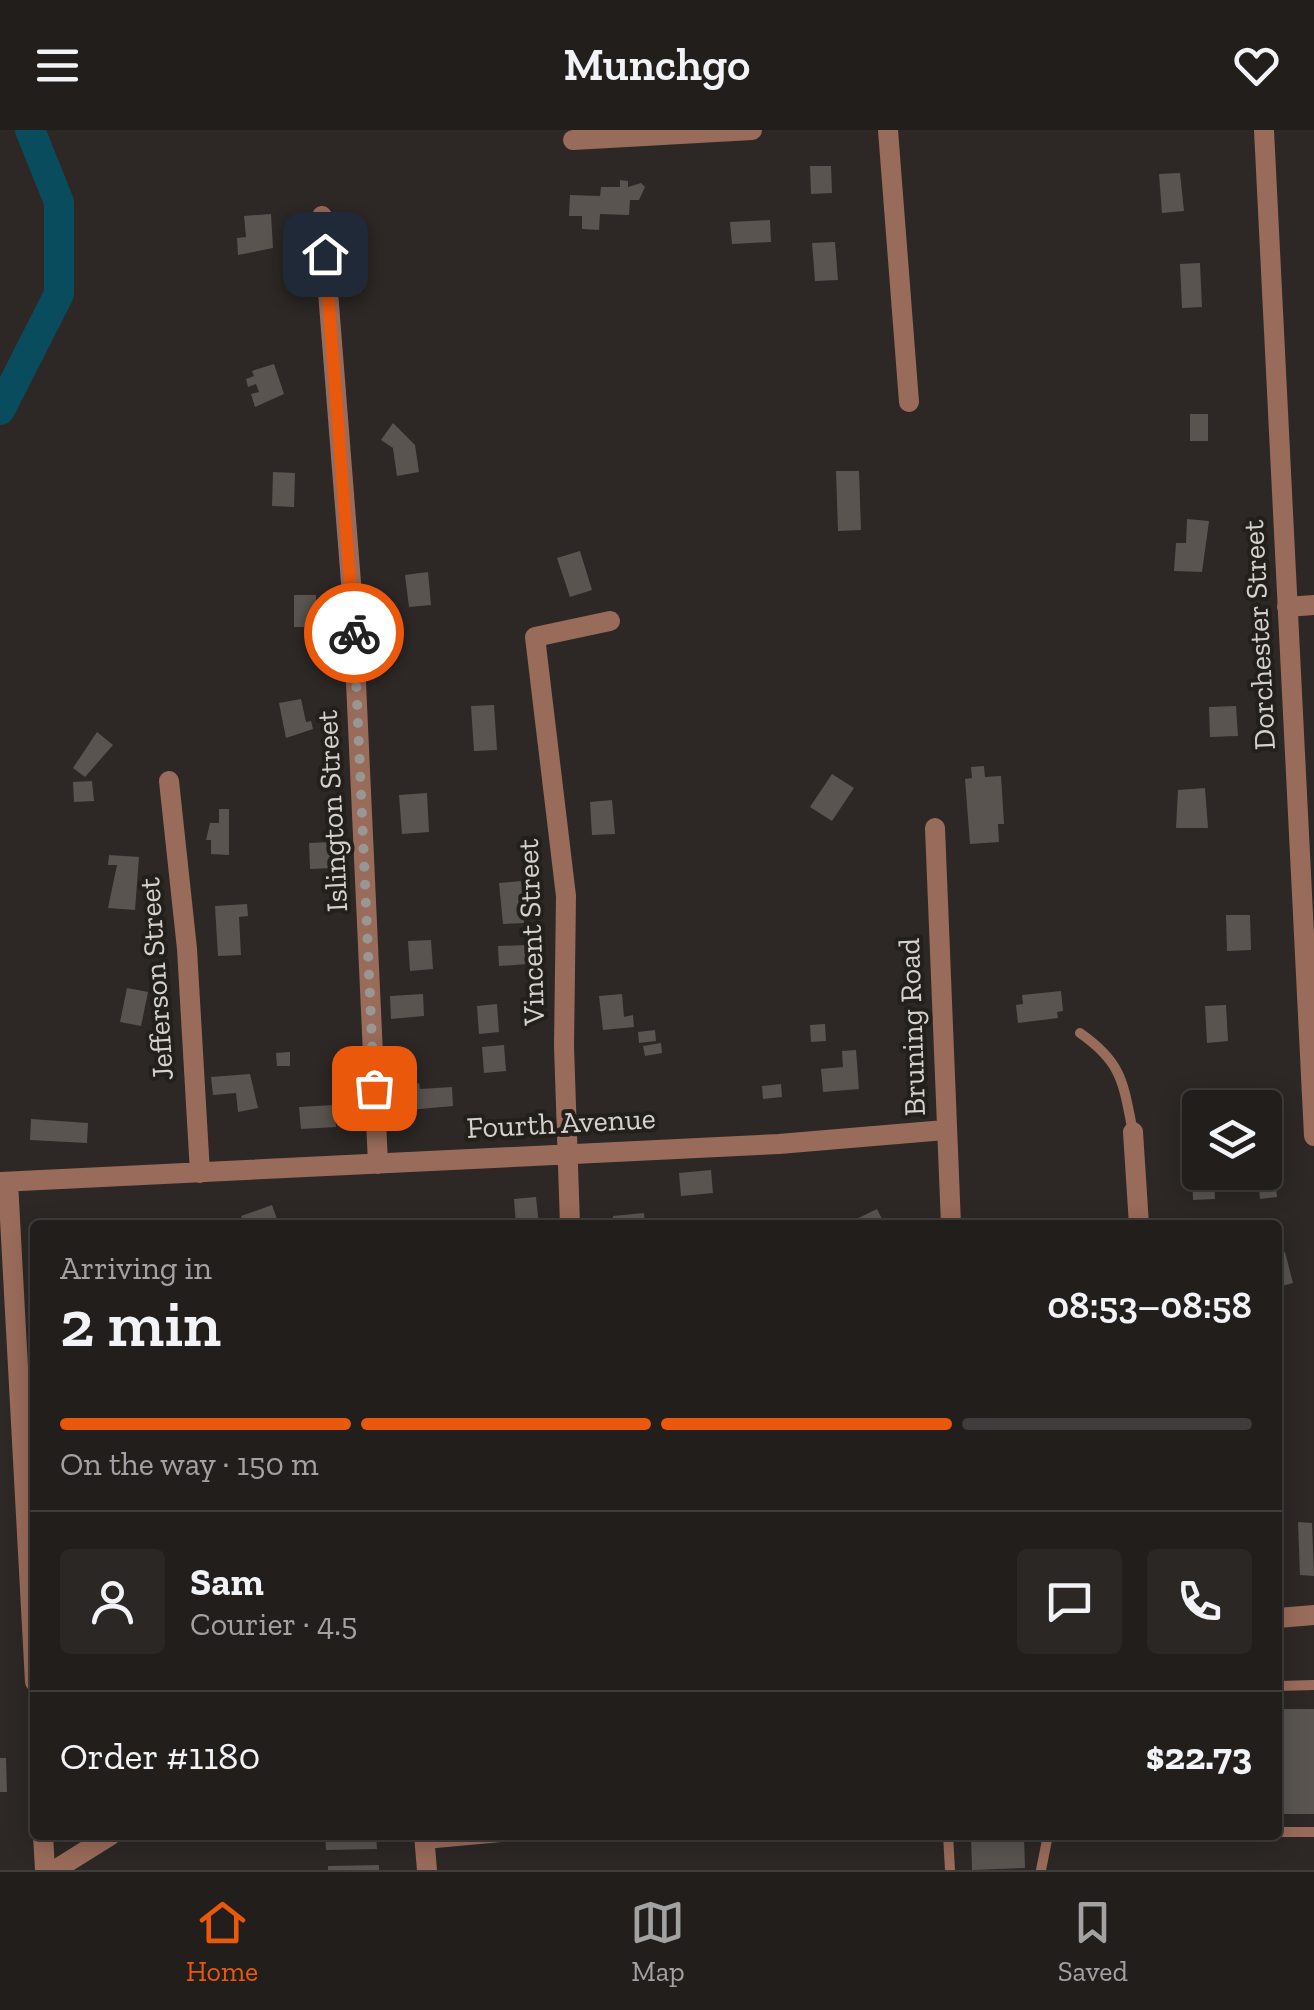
<!DOCTYPE html>
<meta charset="utf-8">
<style>
:root{--surface:#221e1c;--page:#2a2725;--text:#f1f3f6;--muted:#a2a2a3;--line:#3f3c3b;--accent:#ea580c}
body{margin:0;font-family:"Zilla Slab",serif;background:var(--page);color:var(--text);height:100vh;display:flex;flex-direction:column;font-size:38px;white-space:nowrap}
*{box-sizing:border-box;margin:0}
p{font-size:32px;color:var(--muted)}
.icon{flex:none;width:55px;height:55px;fill:none;stroke:currentColor;stroke-width:2;stroke-linecap:round;stroke-linejoin:round}
.map{position:relative;flex:1;overflow:hidden}
.drawer{position:absolute;left:30px;top:1090px;width:1252px;height:620px;display:flex;flex-direction:column;background:var(--surface);border-radius:10px;box-shadow:0 5px 25px #0003,0 0 0 2px var(--line)}
.drawer>*{flex:none}
.tools{position:absolute;left:1182px;top:960px;display:grid;gap:20px}
.tools a{display:grid;place-items:center;width:100px;height:100px;border-radius:10px;background:var(--surface);box-shadow:0 5px 25px #0003,0 0 0 2px var(--line);font-size:50px}
.pin{position:absolute;display:grid;place-items:center;width:85px;height:85px;color:#fff;margin:-42px;border-radius:20px;box-shadow:0 5px 15px #0006}
.courier{position:absolute;display:grid;place-items:center;width:100px;height:100px;margin:-50px;border:8px solid #ea580c;border-radius:50%;background:#fff;color:#222;box-shadow:0 2px 12px #0007}
.overview em{font-style:normal;font-weight:600}
.overview div{display:flex;flex-direction:column-reverse}
.overview{display:flex;align-items:center;justify-content:space-between;height:170px;padding:0 30px}
h1{font-size:65px;font-weight:600;line-height:75px}
.bar{display:grid;grid-template-columns:repeat(4,1fr);gap:15px 10px;align-content:center;height:120px;padding:0 30px}
.bar i{height:12px;border-radius:8px;background:var(--line)}
.bar .selected{background:var(--accent)}
.bar p{grid-column:span 4}
.line{display:flex;align-items:center;gap:25px;padding:0 30px;border-top:2px solid var(--line)}
.line div{flex:1}
.round{display:grid;place-items:center;flex:none;width:105px;height:105px;border-radius:10px;background:var(--page)}
header{display:flex;justify-content:space-between;align-items:center;height:130px;padding:0 30px;background:var(--surface);font-size:45px;font-weight:600}
.dock{display:flex;justify-content:space-around;align-items:center;height:140px;border-top:2px solid var(--line);background:var(--surface);font-size:28px;color:var(--muted)}
.dock a{display:grid;justify-items:center;gap:5px}
.dock .selected{color:var(--accent)}
.map>svg:first-child{display:block}
.lines{fill:none;stroke-linecap:round;stroke-linejoin:round}
.river{stroke:#094c5d;stroke-width:30}
.building{fill:#595450}
.service{stroke:#996b5a;stroke-width:10}
.minor{stroke:#996b5a;stroke-width:20}
.tertiary{stroke:#996b5a;stroke-width:20}
.done{stroke:#9a9693;stroke-width:10;stroke-dasharray:0 18}
.route{stroke:#ea580c;stroke-width:12}
.labels{text-anchor:middle;dominant-baseline:central;stroke-width:8;stroke-linejoin:round;paint-order:stroke}
.street-label{font-size:30px;fill:#d4d1ce;stroke:#231f1b}
</style>
<header><svg class="icon" aria-label="menu" viewBox="0 0 24 24"><path d="M4 6h16M4 12h16M4 18h16"/></svg>Munchgo<svg class="icon" aria-label="heart" viewBox="0 0 24 24"><path d="M12 20l-8-8c-3-5 5-10 8-4 3-6 11-1 8 4z"/></svg></header>
<div class="map">
<svg width="1314" height="1740" viewBox="0 0 1314 1740">
<rect width="100%" height="100%" fill="#2d2825"/>
<g class="lines">
<path class="river" d="M 0,280 L 59,164 L 59,72 L 30,0"/>
</g>
<path class="building" d="M 810,36 L 831,36 L 832,63 L 811,64 Z
M 1180,43 L 1184,81 L 1162,83 L 1159,44 Z
M 620,50 L 628,51 L 628,57 L 641,53 L 645,57 L 639,70 L 630,70 L 629,85 L 600,84 L 599,100 L 582,99 L 582,86 L 569,86 L 570,65 L 600,66 L 601,57 L 620,57 Z
M 271,84 L 273,118 L 238,125 L 237,108 L 246,107 L 244,86 Z
M 770,90 L 771,112 L 732,114 L 730,92 Z
M 835,112 L 838,150 L 815,151 L 812,113 Z
M 1200,133 L 1202,177 L 1182,178 L 1180,134 Z
M 274,234 L 284,264 L 255,277 L 251,264 L 259,262 L 256,254 L 248,257 L 246,249 L 254,246 L 252,241 Z
M 1190,284 L 1208,284 L 1208,311 L 1190,311 Z
M 393,293 L 415,315 L 419,342 L 397,346 L 393,318 L 381,310 Z
M 836,341 L 859,341 L 861,400 L 838,401 Z
M 273,342 L 295,343 L 294,377 L 272,376 Z
M 1187,389 L 1209,391 L 1202,442 L 1174,441 L 1176,413 L 1186,413 Z
M 580,421 L 592,460 L 570,467 L 557,428 Z
M 428,442 L 431,475 L 409,477 L 405,445 Z
M 294,465 L 316,465 L 317,497 L 294,497 Z
M 301,569 L 306,592 L 311,591 L 313,599 L 286,608 L 279,573 Z
M 494,575 L 497,620 L 474,621 L 471,576 Z
M 1236,576 L 1238,606 L 1210,607 L 1209,577 Z
M 97,602 L 113,615 L 85,647 L 73,638 Z
M 984,636 L 985,647 L 1001,646 L 1004,694 L 998,694 L 999,712 L 970,714 L 965,649 L 972,648 L 971,637 Z
M 832,644 L 854,658 L 832,691 L 810,677 Z
M 92,651 L 94,671 L 74,672 L 73,652 Z
M 1205,658 L 1208,698 L 1176,698 L 1178,660 Z
M 427,663 L 429,702 L 402,704 L 399,665 Z
M 612,670 L 615,704 L 592,705 L 590,672 Z
M 219,679 L 229,679 L 229,725 L 211,724 L 211,710 L 206,710 L 210,693 L 219,693 Z
M 331,712 L 333,738 L 310,739 L 309,713 Z
M 109,725 L 139,727 L 135,780 L 108,778 L 117,735 L 108,735 Z
M 521,751 L 524,793 L 503,794 L 499,753 Z
M 247,774 L 248,786 L 239,787 L 241,825 L 218,826 L 215,776 Z
M 1226,785 L 1250,785 L 1251,820 L 1227,821 Z
M 431,810 L 433,839 L 410,841 L 408,811 Z
M 527,815 L 528,834 L 499,836 L 498,816 Z
M 127,858 L 148,862 L 141,896 L 120,892 Z
M 1061,861 L 1063,881 L 1057,882 L 1058,888 L 1018,893 L 1016,875 L 1023,874 L 1022,865 Z
M 423,864 L 424,886 L 391,889 L 390,866 Z
M 622,864 L 624,887 L 633,885 L 634,897 L 603,900 L 599,866 Z
M 497,874 L 499,902 L 479,904 L 477,876 Z
M 1226,875 L 1228,911 L 1207,913 L 1205,876 Z
M 825,894 L 826,911 L 811,912 L 810,895 Z
M 655,900 L 656,911 L 639,913 L 638,902 Z
M 661,913 L 662,923 L 645,926 L 643,916 Z
M 504,915 L 506,941 L 484,943 L 482,917 Z
M 856,920 L 859,959 L 823,962 L 821,939 L 843,937 L 842,921 Z
M 290,922 L 290,936 L 277,936 L 276,923 Z
M 250,944 L 258,978 L 238,982 L 236,963 L 213,965 L 211,947 Z
M 419,953 L 420,959 L 452,957 L 453,976 L 397,981 L 395,962 Z
M 781,954 L 782,967 L 763,969 L 762,956 Z
M 334,975 L 336,997 L 301,999 L 299,977 Z
M 31,989 L 88,993 L 87,1013 L 30,1010 Z
M 1191,1015 L 1200,1015 L 1200,1042 L 1214,1042 L 1215,1069 L 1193,1070 Z
M 1278,1017 L 1280,1046 L 1251,1048 L 1250,1042 L 1265,1042 L 1265,1018 Z
M 711,1040 L 713,1063 L 681,1066 L 679,1043 Z
M 1276,1056 L 1277,1067 L 1260,1069 L 1259,1058 Z
M 536,1067 L 539,1095 L 516,1095 L 514,1069 Z
M 272,1075 L 279,1095 L 244,1095 L 241,1086 Z
M 877,1079 L 885,1095 L 844,1095 Z
M 644,1083 L 645,1095 L 613,1095 L 613,1086 Z
M 1285,1122 L 1293,1153 L 1278,1157 L 1278,1124 Z
M 1298,1392 L 1312,1393 L 1314,1446 L 1300,1445 Z
M 1278,1579 L 1314,1579 L 1314,1684 L 1278,1684 Z
M 0,1628 L 6,1628 L 7,1662 L 0,1662 Z
M 325,1705 L 376,1705 L 377,1719 L 326,1720 Z
M 971,1705 L 1024,1705 L 1025,1738 L 972,1740 Z
M 379,1735 L 379,1740 L 328,1740 L 328,1736 Z"/>
<g class="lines">
<path class="service" d="M 1080,903 C 1123,933 1123,953 1133,1002
M 1278,1556 L 1314,1555
M 1278,1702 L 1314,1702
M 948,1705 L 950,1740
M 425,1714 L 523,1705
M 1041,1740 L 1048,1705"/>
<path class="minor" d="M 888,0 L 909,272
M 1264,0 L 1314,1006
M 573,10 L 752,0
M 322,86 L 352,465 L 378,1034
M 1287,477 L 1314,475
M 169,651 L 187,819 L 200,1043
M 935,698 L 951,1095
M 1133,1002 L 1139,1095
M 0,1052 L 779,1014 L 945,1000
M 8,1052 L 35,1552
M 570,1095 L 564,916 L 566,766 L 535,507 L 610,491
M 43,1705 L 45,1740
M 424,1705 L 427,1740"/>
<path class="tertiary" d="M 1278,1488 L 1314,1485
M 55,1740 L 111,1705"/>
</g>
<g class="lines">
<path class="done" d="M 354,503 L 374,958"/>
<path class="route" d="M 325,124 L 354,503"/>
</g>
<g class="labels">
<g class="street-label">
<text transform="translate(1259 505) rotate(-93)">Dorchester Street</text>
<text transform="translate(332 681) rotate(-93)">Islington Street</text>
<text transform="translate(531 802) rotate(-92)">Vincent Street</text>
<text transform="translate(156 849) rotate(-94)">Jefferson Street</text>
<text transform="translate(912 897) rotate(-92)">Bruning Road</text>
<text transform="translate(561 993) rotate(-3)">Fourth Avenue</text>
</g>
</g>
</svg>
<div class="tools">
<a><svg class="icon" aria-label="layers" viewBox="0 0 24 24"><path d="M12 4l9 5-9 5-9-5zM3 14l9 5 9-5"/></svg></a>
</div>
<div class="pin" style="left:374px;top:958px;background:#ea580c"><svg class="icon" aria-label="bag" viewBox="0 0 24 24"><path d="M5 8h14l-1 12H6zM9 8a3 3 0 0 1 6 0"/></svg></div>
<div class="pin" style="left:325px;top:124px;background:#1f2937"><svg class="icon" aria-label="home" viewBox="0 0 24 24"><path d="M3 11l9-7 9 7M6 9v11h12V9"/></svg></div>
<div class="courier" style="left:354px;top:503px"><svg class="icon" aria-label="bike" viewBox="0 0 24 24"><circle cx="6" cy="16" r="4"/><circle cx="18" cy="16" r="4"/><path d="M6 16l4-8h5l3 8M10 8l3 8H6M13 5h3"/></svg></div>
<section class="drawer">
<div class="overview"><div><h1>2 min</h1><p>Arriving in</p></div><em>08:53–08:58</em></div>
<div class="bar"><i class="selected"></i><i class="selected"></i><i class="selected"></i><i></i><p>On the way · 150 m</p></div>
<div class="line" style="height:180px"><a class="round"><svg class="icon" aria-label="person" viewBox="0 0 24 24"><circle cx="12" cy="8" r="4"/><path d="M4 21q1-7 8-7t8 7"/></svg></a><div><b>Sam</b><p>Courier · 4.5</p></div><a class="round"><svg class="icon" aria-label="chat" viewBox="0 0 24 24"><path d="M4 5h16v11H9l-5 4z"/></svg></a><a class="round"><svg class="icon" aria-label="phone" viewBox="0 0 24 24"><path d="M5 4h4l2 5-3 2q2 4 5 5l2-3 5 2v4C11 20 4 13 5 4z"/></svg></a></div>
<div class="line" style="height:130px"><div>Order #1180</div><b>$22.73</b></div>
</section>
</div>
<nav class="dock">
<a class="selected"><svg class="icon" aria-label="home" viewBox="0 0 24 24"><path d="M3 11l9-7 9 7M6 9v11h12V9"/></svg>Home</a>
<a><svg class="icon" aria-label="map" viewBox="0 0 24 24"><path d="M3 6l6-2 6 2 6-2v14l-6 2-6-2-6 2zM9 4v14M15 6v14"/></svg>Map</a>
<a><svg class="icon" aria-label="saved" viewBox="0 0 24 24"><path d="M7 4h10v16l-5-4-5 4z"/></svg>Saved</a>
</nav>
